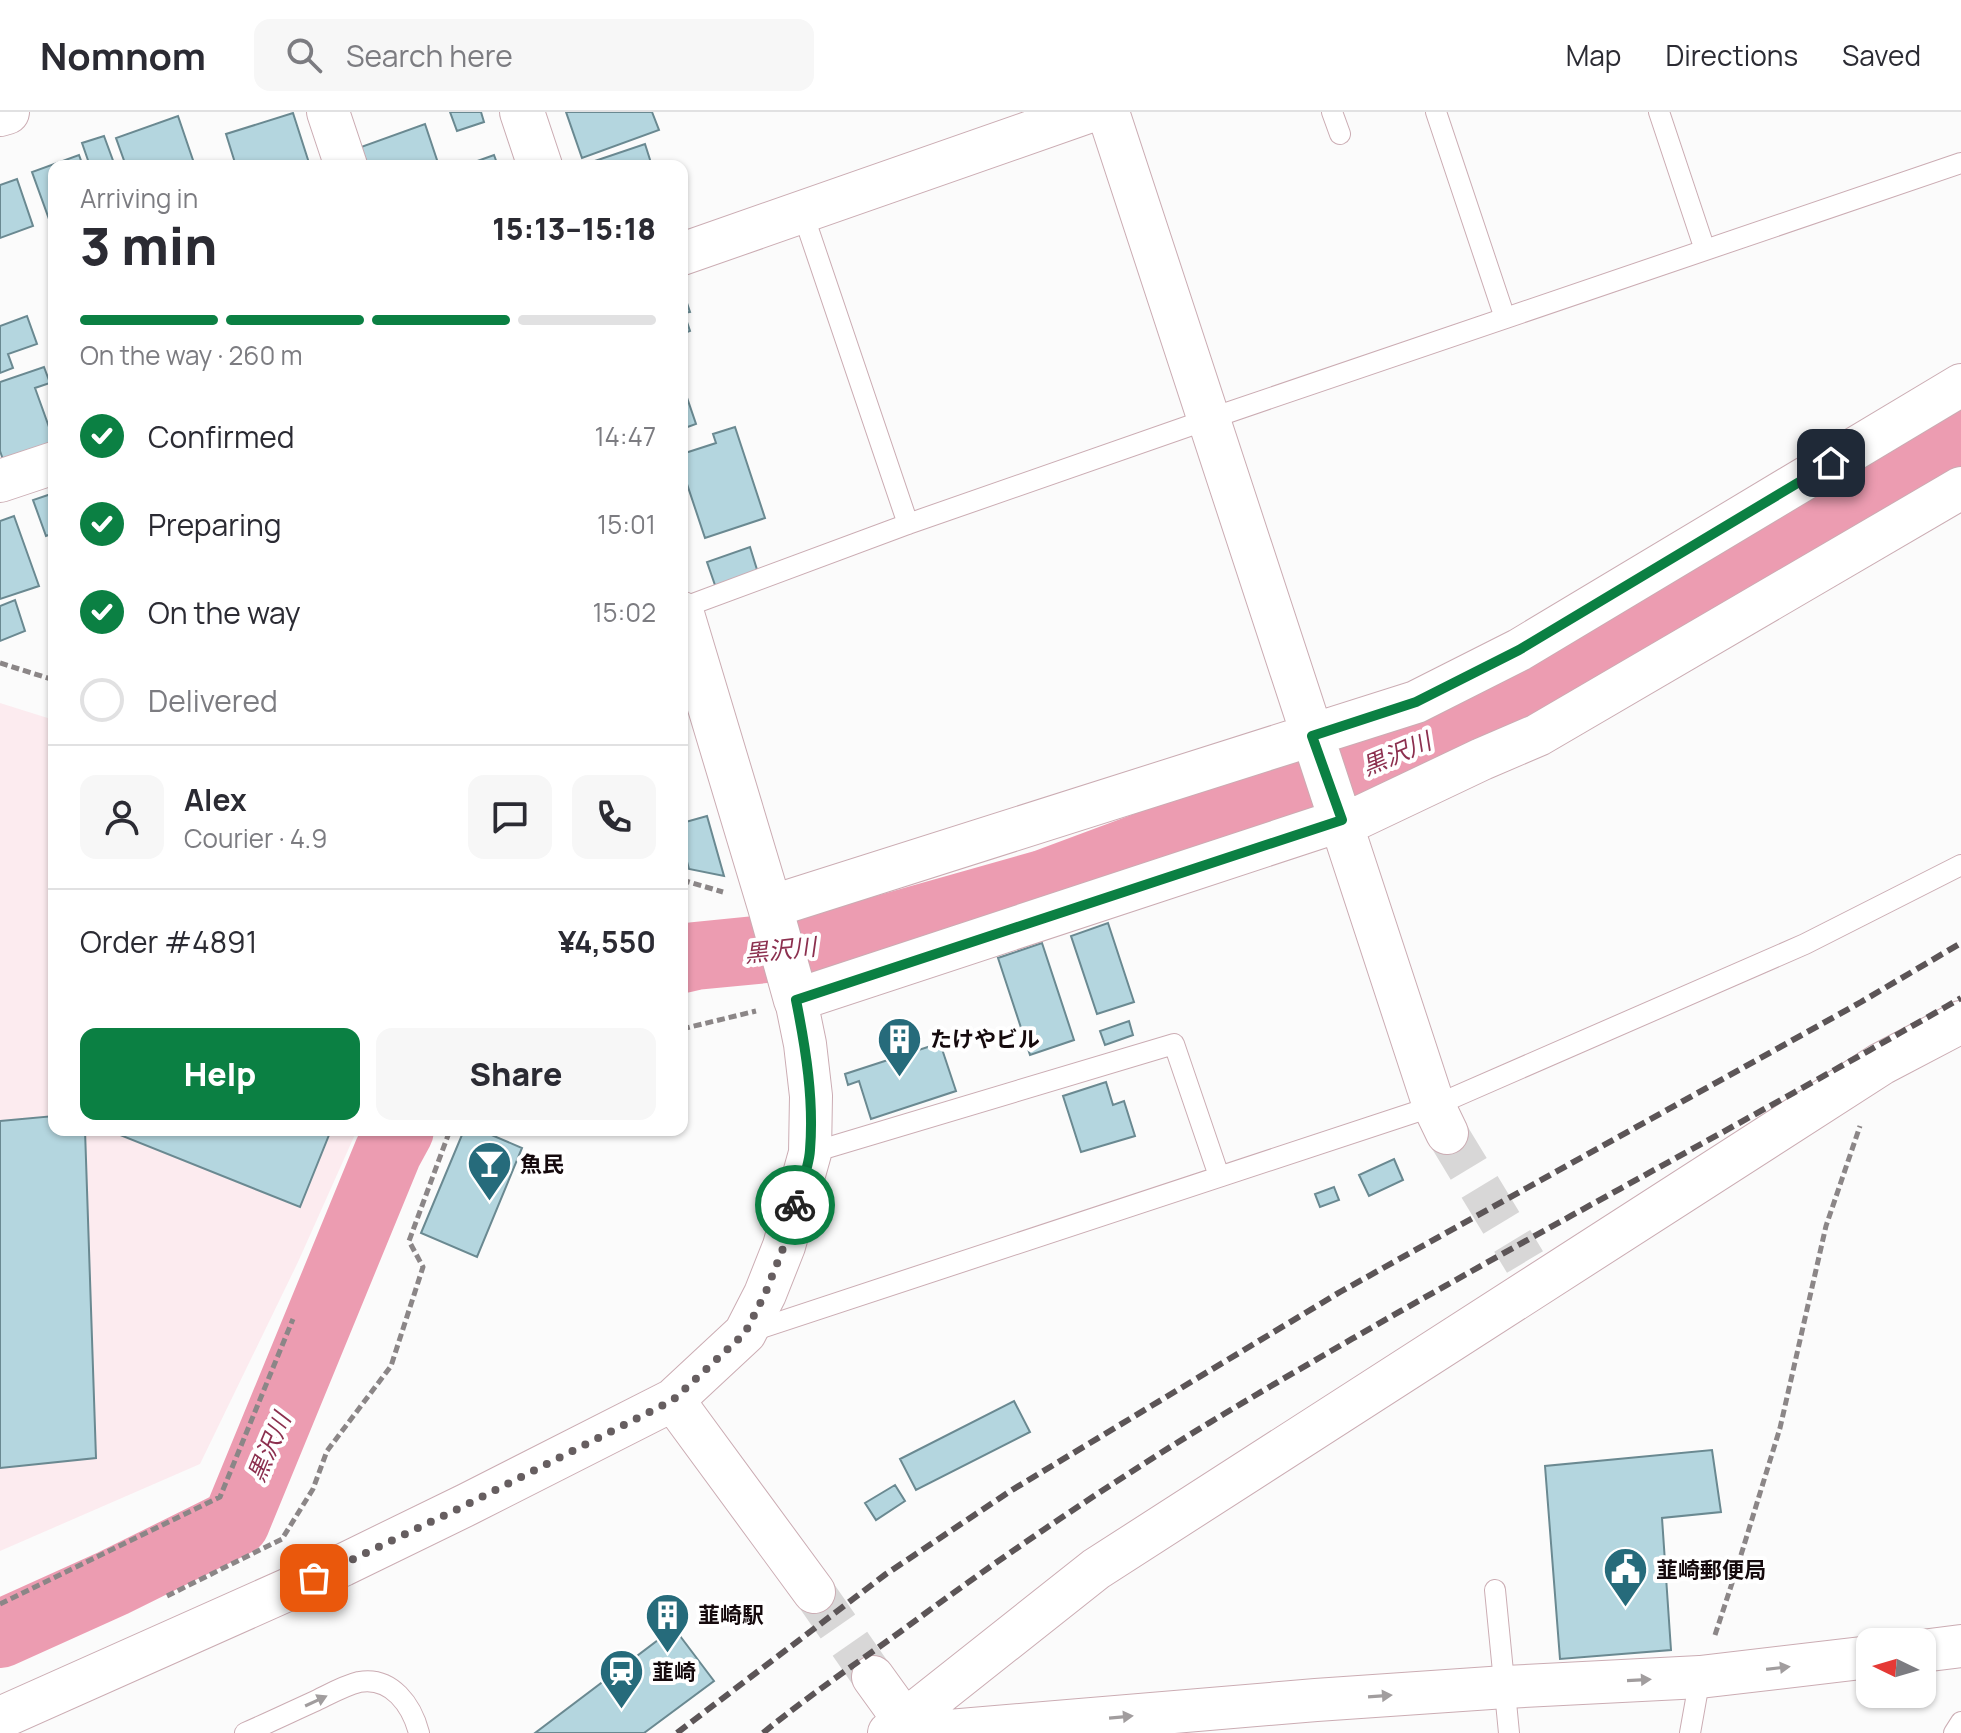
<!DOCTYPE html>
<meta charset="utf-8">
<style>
:root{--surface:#fff;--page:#f7f7f7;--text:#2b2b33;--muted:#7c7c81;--line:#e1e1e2;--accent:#0b8043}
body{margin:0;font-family:Manrope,"Noto Sans JP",sans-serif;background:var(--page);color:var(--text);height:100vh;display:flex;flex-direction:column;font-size:30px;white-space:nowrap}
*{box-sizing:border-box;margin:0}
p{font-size:26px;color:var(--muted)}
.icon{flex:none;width:44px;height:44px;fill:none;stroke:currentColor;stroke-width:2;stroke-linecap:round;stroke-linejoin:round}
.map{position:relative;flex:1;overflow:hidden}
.side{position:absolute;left:48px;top:48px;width:640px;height:976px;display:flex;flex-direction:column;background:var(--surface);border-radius:16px;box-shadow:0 2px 6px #0004}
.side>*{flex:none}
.needle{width:52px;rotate:275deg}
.buttons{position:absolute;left:1856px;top:1516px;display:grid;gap:16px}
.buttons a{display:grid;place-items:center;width:80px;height:80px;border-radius:16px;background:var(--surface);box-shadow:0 2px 6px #0004;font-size:40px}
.pin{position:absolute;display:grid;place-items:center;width:68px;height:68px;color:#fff;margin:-34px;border-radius:16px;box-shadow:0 4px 12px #0006}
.courier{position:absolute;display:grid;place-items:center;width:80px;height:80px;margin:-40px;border:6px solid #0b8043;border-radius:50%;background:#fff;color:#222;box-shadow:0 2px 10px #0007}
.overview em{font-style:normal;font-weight:800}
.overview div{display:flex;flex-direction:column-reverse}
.overview{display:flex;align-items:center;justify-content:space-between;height:136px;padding:0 32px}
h1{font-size:52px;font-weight:800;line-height:60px}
.bar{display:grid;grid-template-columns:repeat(4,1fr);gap:12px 8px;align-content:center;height:96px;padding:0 32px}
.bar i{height:10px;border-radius:6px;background:var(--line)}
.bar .on{background:var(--accent)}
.bar p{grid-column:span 4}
.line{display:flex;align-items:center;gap:20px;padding:0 32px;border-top:2px solid var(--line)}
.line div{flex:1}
.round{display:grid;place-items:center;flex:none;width:84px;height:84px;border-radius:16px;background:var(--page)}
ol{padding:0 32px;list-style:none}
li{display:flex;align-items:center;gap:24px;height:88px}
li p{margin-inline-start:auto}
li .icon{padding:8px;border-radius:50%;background:var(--accent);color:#fff;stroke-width:4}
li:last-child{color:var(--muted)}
li i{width:44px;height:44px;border:4px solid var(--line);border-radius:50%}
.action{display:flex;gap:16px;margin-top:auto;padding:16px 32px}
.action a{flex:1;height:92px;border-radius:16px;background:var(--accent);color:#fff;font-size:32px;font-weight:800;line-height:92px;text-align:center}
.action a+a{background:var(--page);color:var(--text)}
header{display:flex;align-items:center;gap:48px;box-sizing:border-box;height:112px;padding:0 40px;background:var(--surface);border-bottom:2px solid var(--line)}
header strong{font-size:38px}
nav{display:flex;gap:44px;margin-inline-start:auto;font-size:28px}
.search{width:560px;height:72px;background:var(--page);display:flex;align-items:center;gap:20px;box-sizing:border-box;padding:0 28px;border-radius:16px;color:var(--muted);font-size:30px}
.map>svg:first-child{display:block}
.built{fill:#fcebef}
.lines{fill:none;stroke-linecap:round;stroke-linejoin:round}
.river{stroke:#ec9cb1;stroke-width:68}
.building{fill:#b4d6df;stroke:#6a8991;stroke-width:2}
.street-tunnel{stroke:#d8d7d7;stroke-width:42;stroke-dasharray:42 21;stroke-linecap:butt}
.lane-casing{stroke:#cbacb3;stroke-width:22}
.street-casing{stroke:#cbacb3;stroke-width:44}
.secondary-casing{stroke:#cbacb3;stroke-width:46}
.path{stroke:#8b8687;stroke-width:5;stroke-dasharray:8 4;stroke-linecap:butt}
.lane{stroke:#fff;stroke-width:20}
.street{stroke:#fff;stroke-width:42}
.secondary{stroke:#fff;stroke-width:44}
.rail{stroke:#5c5557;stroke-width:6;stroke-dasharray:12 6;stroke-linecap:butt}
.oneway{fill:#a19d9e}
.done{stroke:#665e60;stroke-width:8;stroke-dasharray:0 14.4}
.route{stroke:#0b8043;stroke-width:10}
.labels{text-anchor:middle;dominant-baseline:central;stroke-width:8;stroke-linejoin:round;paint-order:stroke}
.poi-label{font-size:22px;font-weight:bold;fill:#150a0d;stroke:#fff;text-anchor:start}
.water-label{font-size:24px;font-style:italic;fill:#8c304f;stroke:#fff}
</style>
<header>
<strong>Nomnom</strong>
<div class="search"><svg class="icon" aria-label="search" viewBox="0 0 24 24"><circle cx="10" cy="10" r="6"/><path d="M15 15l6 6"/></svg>Search here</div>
<nav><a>Map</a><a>Directions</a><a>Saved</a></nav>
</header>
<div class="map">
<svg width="1961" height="1621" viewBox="0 0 1961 1621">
<rect width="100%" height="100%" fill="#fbfbfb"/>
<path class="built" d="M 0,591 L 54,608 L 54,1018 L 357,1018 L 298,1150 L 200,1352 L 0,1439 Z"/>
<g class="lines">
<path class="river" d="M 682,847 L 695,844 L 838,830 L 1043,772 L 1223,705 L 1413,638 L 1961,321
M 0,1522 L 113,1471 L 236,1410 L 388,1040 L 400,1018"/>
</g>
<path class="building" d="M 450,0 L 481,0 L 484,10 L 457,19 Z
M 566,0 L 652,0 L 659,18 L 582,46 Z
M 293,1 L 310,54 L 236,54 L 226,22 Z
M 178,4 L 195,54 L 126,54 L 116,26 Z
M 425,12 L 439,54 L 368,54 L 361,35 Z
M 104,24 L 115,54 L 90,54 L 82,31 Z
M 645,32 L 652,54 L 580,54 Z
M 79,43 L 83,54 L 54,54 L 54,121 L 32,60 Z
M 494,43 L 498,54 L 469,54 L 469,52 Z
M 17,67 L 33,114 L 0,126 L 0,73 Z
M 686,188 L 690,200 L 684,201 L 690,219 L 682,222 L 682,189 Z
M 27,204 L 37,232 L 8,242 L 13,256 L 0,261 L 0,214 Z
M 44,255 L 50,271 L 35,276 L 54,329 L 54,342 L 7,359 L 0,339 L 0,270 Z
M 682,271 L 696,312 L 682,317 Z
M 735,315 L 765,406 L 705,426 L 682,357 L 682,342 L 716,331 L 713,322 Z
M 54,381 L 54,421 L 46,424 L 33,388 Z
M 14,404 L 39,474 L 0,487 L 0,409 Z
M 750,435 L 758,461 L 716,476 L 707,450 Z
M 15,488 L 25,519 L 0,529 L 0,494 Z
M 707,704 L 724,764 L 689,757 L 682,731 L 682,711 Z
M 1108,811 L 1134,890 L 1097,902 L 1071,824 Z
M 1042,831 L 1074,928 L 1030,943 L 998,846 Z
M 1129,909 L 1133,923 L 1105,933 L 1100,919 Z
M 940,931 L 956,979 L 871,1007 L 859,969 L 848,973 L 845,962 Z
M 1106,970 L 1113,993 L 1124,989 L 1135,1024 L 1081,1040 L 1063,984 Z
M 54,1004 L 54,1018 L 85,1018 L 96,1346 L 0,1356 L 0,1009 Z
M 116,1018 L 331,1018 L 300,1095 L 115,1021 Z
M 464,1018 L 480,1018 L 522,1036 L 477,1145 L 421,1121 Z
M 1394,1047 L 1403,1068 L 1369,1084 L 1359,1063 Z
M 1334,1075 L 1339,1088 L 1320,1095 L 1315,1082 Z
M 1014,1289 L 1030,1320 L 916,1378 L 900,1347 Z
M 1712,1338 L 1721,1400 L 1662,1406 L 1671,1538 L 1560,1547 L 1545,1354 Z
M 895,1373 L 905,1389 L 876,1408 L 865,1391 Z
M 674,1516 L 714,1569 L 644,1621 L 535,1621 Z"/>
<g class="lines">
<path class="street-tunnel" d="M 1447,1021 L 1525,1150
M 814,1480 L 873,1565"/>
<defs>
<path id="lane" d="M 1332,0 L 1340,22
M 1436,0 L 1505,206
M 1659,0 L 1705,138
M 802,99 L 908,412
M 682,496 L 908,412 L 1209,307 L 1961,51
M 810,1041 L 1174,932 L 1219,1064
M 749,1220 L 1434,994 L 1805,832 L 1961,753
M 1495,1478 L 1509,1621
M 245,1621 C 268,1611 291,1600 313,1590 C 328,1583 343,1574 359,1570 C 392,1564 412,1594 419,1621
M 1690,1621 L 1700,1565
M 1954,1621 L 1961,1610"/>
<path id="street" d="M 328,0 L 346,54
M 1108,0 L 1434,994 L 1447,1021
M 682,142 L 1088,0
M 0,369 L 54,351
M 1343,713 L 1482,647 L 1538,623 L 1961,376
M 770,795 L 1416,590 L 1519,538 L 1961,273
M 673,1288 L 814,1480
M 1922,1539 L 1961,1534
M 873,1565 L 904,1608 L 907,1621
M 0,1606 L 343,1453 L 468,1392 L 673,1288 L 745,1221 L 765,1182 L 784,1134 L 810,1041 L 811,984 L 805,932 L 796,888 L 1342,708
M 904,1608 L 949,1619 L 1316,1588 L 1505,1575 L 1700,1565 L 1870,1545
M 889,1621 L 1096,1457 L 1881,952 L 1961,910"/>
<path id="secondary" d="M 522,0 L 540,54
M 0,2 L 7,0
M 682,502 L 770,795 L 796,888"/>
</defs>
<use href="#lane" class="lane-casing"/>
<use href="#street" class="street-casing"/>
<use href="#secondary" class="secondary-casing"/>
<path class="path" d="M 0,551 L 54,568
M 682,768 L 723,780
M 682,917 L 756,899
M 167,1484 L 282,1427 L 313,1377 L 327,1339 L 391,1254 L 423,1155 L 409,1129 L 450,1018
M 0,1492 L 220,1385 L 293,1207
M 1715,1523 L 1737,1456 L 1780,1316 L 1826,1114 L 1860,1014"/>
<use href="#lane" class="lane"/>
<use href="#street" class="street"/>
<use href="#secondary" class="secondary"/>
<path class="rail" d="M 677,1621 L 886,1462 L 1012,1378 L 1340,1180 L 1861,890 L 1961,831
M 763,1621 C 807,1585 854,1553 900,1520 C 998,1447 1100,1378 1204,1314 C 1452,1164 1710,1031 1961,886"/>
</g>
<defs><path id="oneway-solid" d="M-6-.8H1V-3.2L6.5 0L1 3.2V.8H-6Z" transform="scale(2)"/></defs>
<g class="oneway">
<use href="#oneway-solid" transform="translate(1778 1556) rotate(-7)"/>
<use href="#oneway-solid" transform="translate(1639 1568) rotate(-3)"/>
<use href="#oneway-solid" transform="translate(1380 1584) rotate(-4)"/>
<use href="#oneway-solid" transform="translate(316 1589) rotate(-25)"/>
<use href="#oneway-solid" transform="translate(1121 1605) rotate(-5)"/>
</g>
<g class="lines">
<path class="done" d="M 314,1466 L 468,1392 L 673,1288 L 745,1221 L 765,1182 L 784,1134 L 795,1093"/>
<path class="route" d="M 795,1093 C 800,1076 809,1056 810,1038 C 814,988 806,938 796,888 L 1342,708 L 1312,624 L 1416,590 L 1519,538 L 1831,351"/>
</g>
<defs>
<symbol id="building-pin" viewBox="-11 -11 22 30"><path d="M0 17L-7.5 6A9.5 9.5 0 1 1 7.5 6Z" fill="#266b7b" stroke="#fff"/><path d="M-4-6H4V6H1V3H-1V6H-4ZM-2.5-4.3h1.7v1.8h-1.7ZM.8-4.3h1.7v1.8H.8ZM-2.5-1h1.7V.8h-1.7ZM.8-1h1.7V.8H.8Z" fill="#fff"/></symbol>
<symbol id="bar-pin" viewBox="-11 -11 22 30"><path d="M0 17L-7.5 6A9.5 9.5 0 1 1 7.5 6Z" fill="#266b7b" stroke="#fff"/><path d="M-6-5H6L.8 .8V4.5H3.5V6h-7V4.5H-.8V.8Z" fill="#fff"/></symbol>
<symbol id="civic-pin" viewBox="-11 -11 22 30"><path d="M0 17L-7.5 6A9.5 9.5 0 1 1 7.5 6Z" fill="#266b7b" stroke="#fff"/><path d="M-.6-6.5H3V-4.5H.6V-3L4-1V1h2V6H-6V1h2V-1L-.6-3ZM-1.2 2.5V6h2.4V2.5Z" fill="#fff"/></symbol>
<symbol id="station-pin" viewBox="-11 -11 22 30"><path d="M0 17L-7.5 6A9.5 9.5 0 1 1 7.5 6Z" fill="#266b7b" stroke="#fff"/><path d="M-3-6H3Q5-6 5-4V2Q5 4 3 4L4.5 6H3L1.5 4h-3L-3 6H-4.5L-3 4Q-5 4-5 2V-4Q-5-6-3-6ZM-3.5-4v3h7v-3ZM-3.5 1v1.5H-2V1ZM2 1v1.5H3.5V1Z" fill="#fff"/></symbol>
</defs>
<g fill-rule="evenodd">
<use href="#building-pin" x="874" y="902" width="51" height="69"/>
<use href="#bar-pin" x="464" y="1026" width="51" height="69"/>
<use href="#civic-pin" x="1600" y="1432" width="51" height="69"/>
<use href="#building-pin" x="642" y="1478" width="51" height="69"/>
<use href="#station-pin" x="596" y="1534" width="51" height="69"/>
</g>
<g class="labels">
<g class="poi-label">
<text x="930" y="927">たけやビル</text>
<text x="520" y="1052">魚民</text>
<text x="1656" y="1458">韮崎郵便局</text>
<text x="698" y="1503">韮崎駅</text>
<text x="652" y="1560">韮崎</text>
</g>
<g class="water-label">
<text transform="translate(1396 641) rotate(-23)">黒沢川</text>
<text transform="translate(780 837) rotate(-6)">黒沢川</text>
<text transform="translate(268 1335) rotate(-67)">黒沢川</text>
</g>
</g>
</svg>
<div class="buttons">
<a><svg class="needle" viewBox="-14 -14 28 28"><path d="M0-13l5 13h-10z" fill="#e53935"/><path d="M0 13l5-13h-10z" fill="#7c7c81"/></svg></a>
</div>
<div class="pin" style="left:314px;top:1466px;background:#ea580c"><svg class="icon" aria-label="bag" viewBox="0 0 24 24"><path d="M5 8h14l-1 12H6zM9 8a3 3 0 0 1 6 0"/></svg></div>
<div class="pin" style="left:1831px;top:351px;background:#1f2937"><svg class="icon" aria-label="home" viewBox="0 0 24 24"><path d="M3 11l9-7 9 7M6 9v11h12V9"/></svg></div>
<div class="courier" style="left:795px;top:1093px"><svg class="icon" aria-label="bike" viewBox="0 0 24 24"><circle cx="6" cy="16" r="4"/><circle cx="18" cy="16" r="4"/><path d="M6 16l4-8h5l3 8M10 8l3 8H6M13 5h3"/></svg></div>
<section class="side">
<div class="overview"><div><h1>3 min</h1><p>Arriving in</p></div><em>15:13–15:18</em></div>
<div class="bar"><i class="on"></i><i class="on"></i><i class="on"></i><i></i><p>On the way · 260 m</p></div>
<ol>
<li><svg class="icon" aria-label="check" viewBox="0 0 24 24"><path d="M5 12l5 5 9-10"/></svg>Confirmed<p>14:47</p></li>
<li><svg class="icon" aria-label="check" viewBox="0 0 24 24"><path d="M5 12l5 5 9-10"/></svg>Preparing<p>15:01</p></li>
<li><svg class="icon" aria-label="check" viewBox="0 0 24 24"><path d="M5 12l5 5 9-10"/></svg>On the way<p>15:02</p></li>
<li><i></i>Delivered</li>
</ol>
<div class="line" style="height:144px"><a class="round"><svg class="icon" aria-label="person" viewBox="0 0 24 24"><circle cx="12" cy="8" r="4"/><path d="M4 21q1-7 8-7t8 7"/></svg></a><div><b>Alex</b><p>Courier · 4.9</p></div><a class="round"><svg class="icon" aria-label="chat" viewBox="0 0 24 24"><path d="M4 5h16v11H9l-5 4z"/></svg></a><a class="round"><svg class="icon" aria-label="phone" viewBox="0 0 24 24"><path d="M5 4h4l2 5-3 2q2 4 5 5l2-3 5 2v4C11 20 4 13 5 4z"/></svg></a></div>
<div class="line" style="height:104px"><div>Order #4891</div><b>¥4,550</b></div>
<div class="action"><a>Help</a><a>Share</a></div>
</section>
</div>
